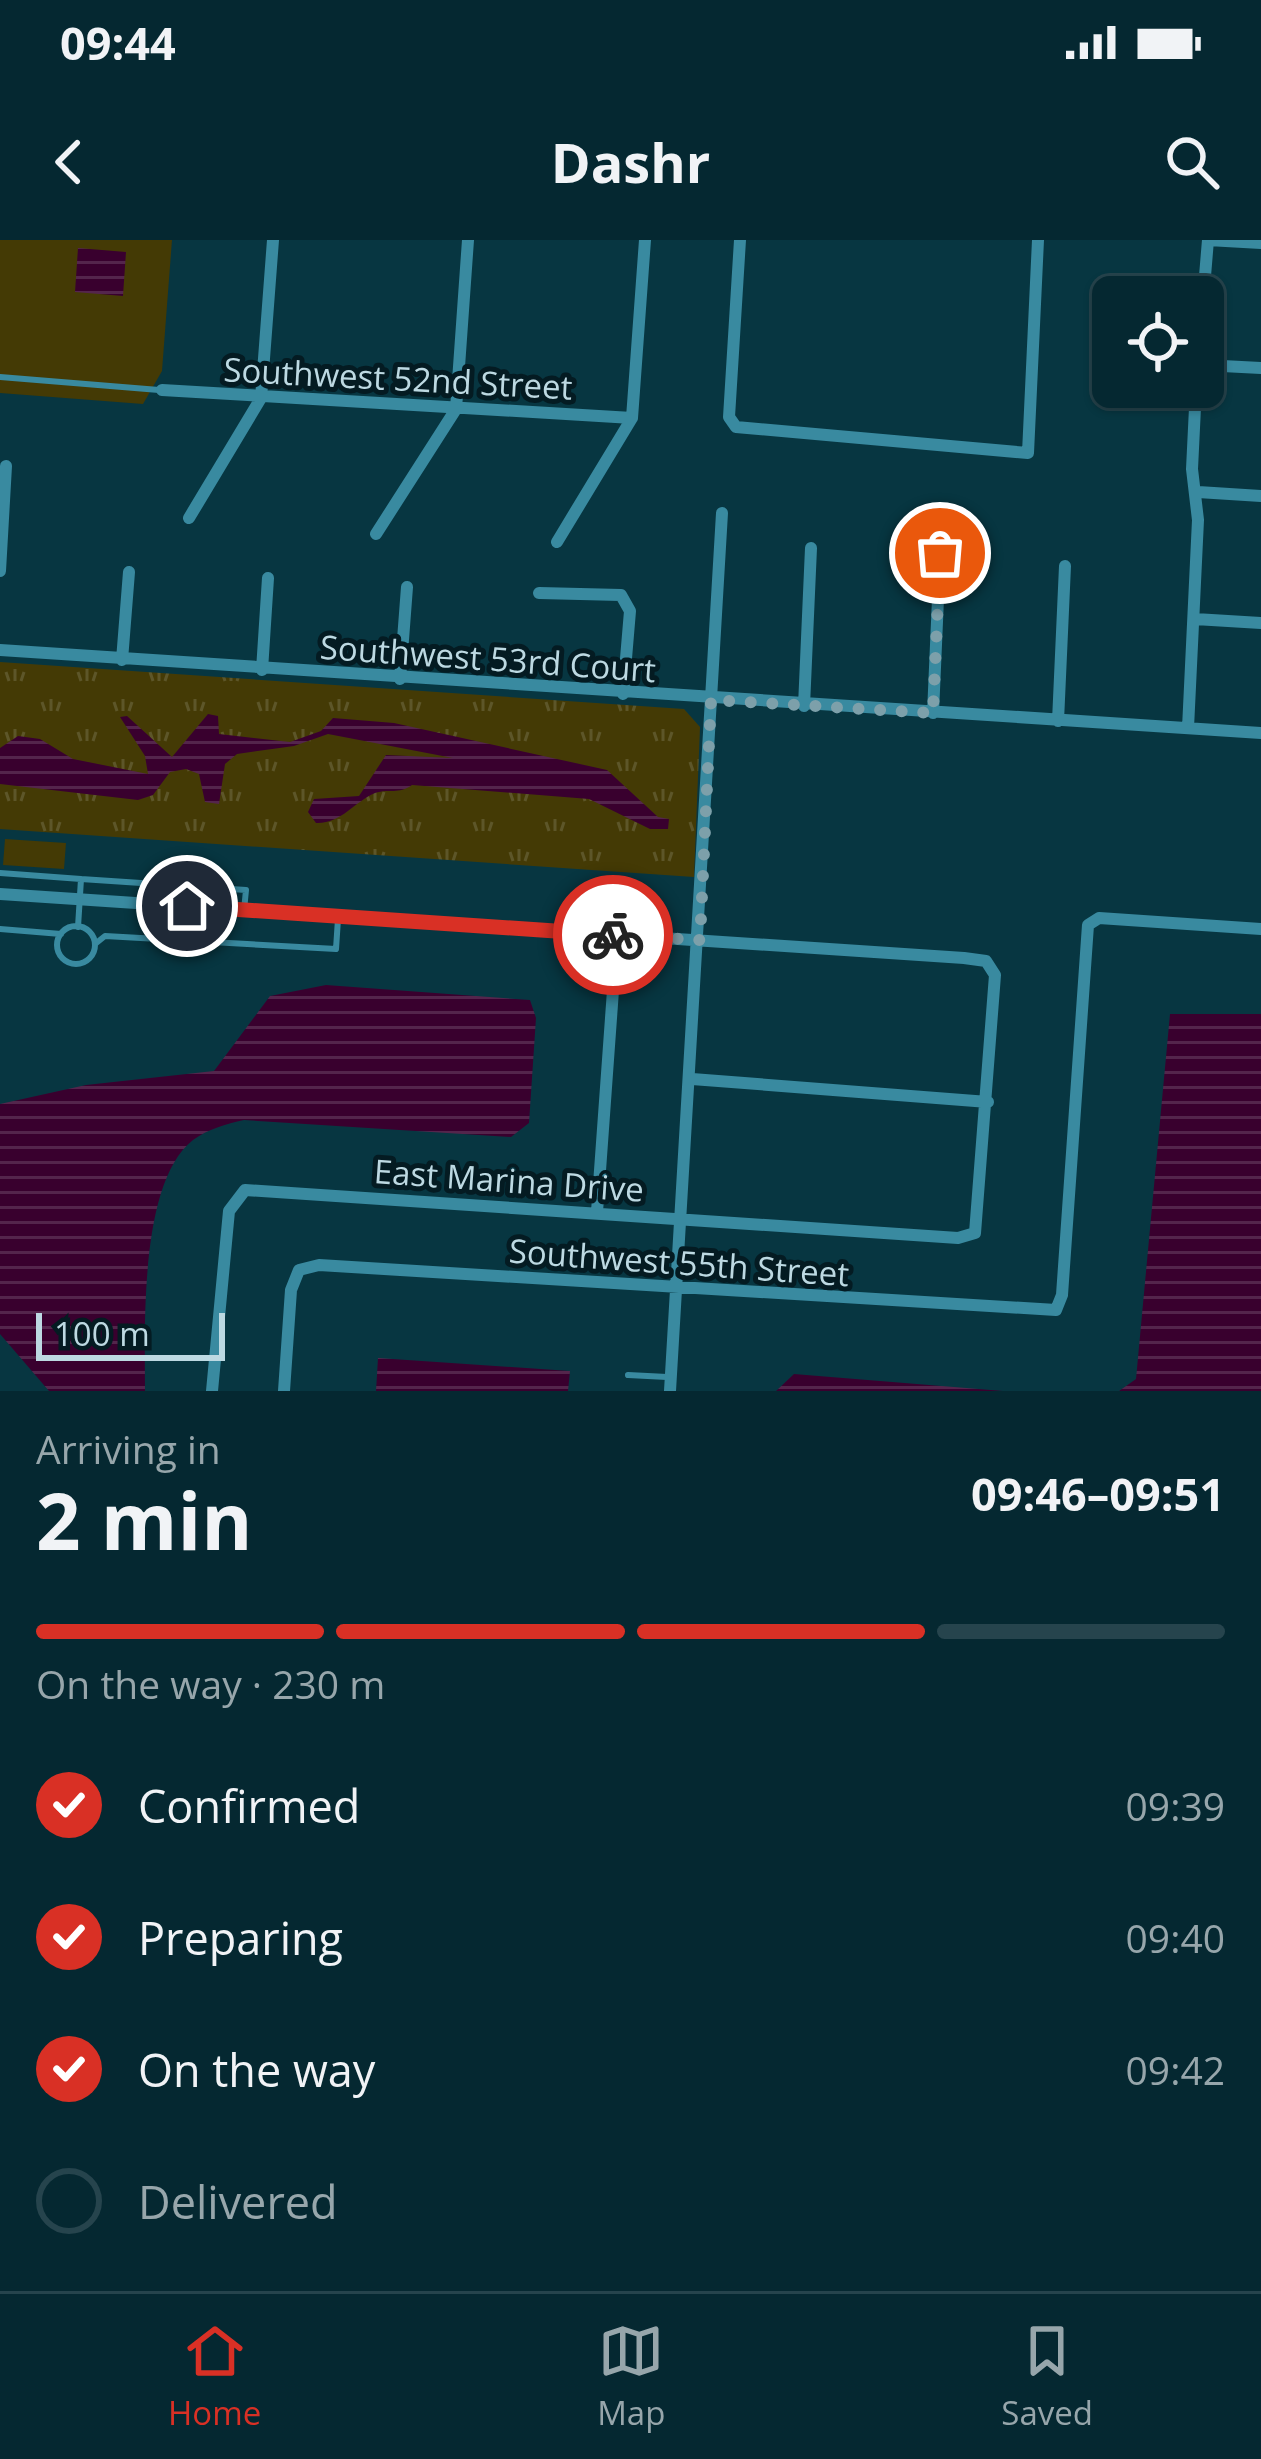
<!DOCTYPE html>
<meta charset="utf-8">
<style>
:root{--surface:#052831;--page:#13343d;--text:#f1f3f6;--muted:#97a6ab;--line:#26444d;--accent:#d93025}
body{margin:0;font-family:"Open Sans",sans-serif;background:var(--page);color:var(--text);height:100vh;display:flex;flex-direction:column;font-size:45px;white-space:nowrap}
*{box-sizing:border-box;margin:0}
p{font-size:39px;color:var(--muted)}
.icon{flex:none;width:66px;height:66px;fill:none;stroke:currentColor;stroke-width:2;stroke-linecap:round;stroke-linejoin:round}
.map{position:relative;height:1151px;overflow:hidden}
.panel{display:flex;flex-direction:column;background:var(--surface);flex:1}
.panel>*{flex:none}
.fabs{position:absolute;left:1092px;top:36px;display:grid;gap:24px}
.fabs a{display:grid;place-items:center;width:132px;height:132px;border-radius:18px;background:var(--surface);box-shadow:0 3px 9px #0004,0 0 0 3px var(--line);font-size:60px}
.scale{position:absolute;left:36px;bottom:30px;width:189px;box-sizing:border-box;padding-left:12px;border:6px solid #bdd9e2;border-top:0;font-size:33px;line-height:42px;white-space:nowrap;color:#bdd9e2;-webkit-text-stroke:9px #041b22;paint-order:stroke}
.pin{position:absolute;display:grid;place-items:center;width:102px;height:102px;color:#fff;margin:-51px;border:6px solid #fff;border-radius:50%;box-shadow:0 3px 12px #0007}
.courier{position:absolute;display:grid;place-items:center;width:120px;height:120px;margin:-60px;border:9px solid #d93025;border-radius:50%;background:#fff;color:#222;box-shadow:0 3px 15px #0007}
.headline em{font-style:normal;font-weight:700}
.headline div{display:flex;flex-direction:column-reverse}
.headline{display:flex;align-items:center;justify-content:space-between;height:204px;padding:0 36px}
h1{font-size:78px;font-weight:700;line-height:90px}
.bar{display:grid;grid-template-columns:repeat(4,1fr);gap:18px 12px;align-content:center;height:144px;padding:0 36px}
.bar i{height:15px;border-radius:9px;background:var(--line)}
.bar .active{background:var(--accent)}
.bar p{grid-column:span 4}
ol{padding:0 36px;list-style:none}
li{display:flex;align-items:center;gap:36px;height:132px}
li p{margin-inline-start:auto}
li .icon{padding:12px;border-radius:50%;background:var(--accent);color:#fff;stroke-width:4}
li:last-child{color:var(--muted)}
li i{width:66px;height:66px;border:6px solid var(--line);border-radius:50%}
.status{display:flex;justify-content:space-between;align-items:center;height:84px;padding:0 60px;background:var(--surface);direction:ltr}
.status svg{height:33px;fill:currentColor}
header{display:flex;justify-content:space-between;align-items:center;height:156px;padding:0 36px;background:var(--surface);font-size:54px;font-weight:700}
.menu{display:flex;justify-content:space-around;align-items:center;height:168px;border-top:3px solid var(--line);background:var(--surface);font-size:33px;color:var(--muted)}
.menu a{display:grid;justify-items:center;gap:6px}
.menu .active{color:var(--accent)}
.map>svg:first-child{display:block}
.grass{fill:url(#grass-tufts)}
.park{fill:#443a05}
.water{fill:url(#water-rules)}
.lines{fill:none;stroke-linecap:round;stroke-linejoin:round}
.lane{stroke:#398aa0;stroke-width:6}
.street{stroke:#398aa0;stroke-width:12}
.done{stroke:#7da0aa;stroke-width:12;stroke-dasharray:0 21.6}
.route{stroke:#d93025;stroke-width:15}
.labels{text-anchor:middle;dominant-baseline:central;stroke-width:10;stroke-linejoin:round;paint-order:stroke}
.street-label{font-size:33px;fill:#bdd9e2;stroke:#041b22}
</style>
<div class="status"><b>09:44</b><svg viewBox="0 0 49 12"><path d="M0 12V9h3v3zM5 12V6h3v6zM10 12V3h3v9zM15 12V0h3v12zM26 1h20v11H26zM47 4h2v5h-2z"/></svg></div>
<header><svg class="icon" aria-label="back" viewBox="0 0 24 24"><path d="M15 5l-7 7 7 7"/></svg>Dashr<svg class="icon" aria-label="search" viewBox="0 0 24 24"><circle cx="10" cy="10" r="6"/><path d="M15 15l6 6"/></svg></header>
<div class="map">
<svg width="1261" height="1151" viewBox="0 0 1261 1151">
<defs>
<pattern id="grass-tufts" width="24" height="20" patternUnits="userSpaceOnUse" patternTransform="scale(3)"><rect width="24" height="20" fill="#443a05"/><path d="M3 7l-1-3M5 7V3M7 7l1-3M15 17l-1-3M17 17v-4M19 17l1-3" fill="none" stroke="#5d5629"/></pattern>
<pattern id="water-rules" width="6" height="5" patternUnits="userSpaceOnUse" patternTransform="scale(3)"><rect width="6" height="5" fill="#39002e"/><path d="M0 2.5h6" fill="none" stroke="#54254c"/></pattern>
</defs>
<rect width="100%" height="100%" fill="#073641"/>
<path class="grass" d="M 0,422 L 684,469 L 700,487 L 694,637 L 0,589 Z"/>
<path class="park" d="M 0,0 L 172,0 L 162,131 L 143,164 L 0,153 Z
M 5,599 L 66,603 L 64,629 L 3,625 Z"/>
<path class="water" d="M 78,8 L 126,12 L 123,56 L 75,52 Z
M 208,474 L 218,476 L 219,494 L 290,502 L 321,491 L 333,478 L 394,483 L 607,530 L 658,577 L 669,579 L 668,589 L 650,589 L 589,559 L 412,545 C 398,555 390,548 375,553 C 354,562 341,584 316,583 L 308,572 L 314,559 L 359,556 L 386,515 L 453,518 L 328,494 L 294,506 L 237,514 L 225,524 L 219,564 L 205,562 L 199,534 L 186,529 L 170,532 L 153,555 L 138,560 L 0,544 L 0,508 L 18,496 L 40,499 L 73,519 L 148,534 L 145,516 L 120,477 L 127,476 L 172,517 Z
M 326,745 L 530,760 L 536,778 L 529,883 L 511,897 L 244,880 C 226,884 208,889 193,900 C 139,942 145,1088 145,1151 L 49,1151 L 0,1094 L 0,864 L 86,845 L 214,831 L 270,756 Z
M 1170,774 L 1261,774 L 1261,1151 L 1119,1151 L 1136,1139 Z
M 378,1118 L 570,1131 L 568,1151 L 376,1151 Z
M 794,1134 L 1003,1151 L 776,1151 Z"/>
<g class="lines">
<path class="lane" d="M 0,137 L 159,150
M 0,633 L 81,639 L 78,687
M 81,639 L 246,650 L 244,670
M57 705a19 19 0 1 1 38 0a19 19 0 1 1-38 0Z
M 0,689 L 61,694
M 95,704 L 105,696 L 336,709 L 338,679
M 628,1135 L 667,1137"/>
<path class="street" d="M 740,0 L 729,177 L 736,187 L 1028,213 L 1038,0
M 1203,60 L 1208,0 L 1261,3
M 1203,125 L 1261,128
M 162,150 L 632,178
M 1198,252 L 1261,256
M 189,278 L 261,158 L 273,0
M 376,294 L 456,169 L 468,0
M 557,302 L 632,178 L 645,0
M 0,331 L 6,226
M 539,353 L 621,355 L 630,371 L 623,454
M 1195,379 L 1261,383
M 0,410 L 1261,493
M 122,420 L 129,332
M 262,430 L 268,338
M 400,439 L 407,347
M 804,466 L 811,308
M 933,473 L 940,313
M 1058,481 L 1065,326
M 1188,488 L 1198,280 L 1192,229 L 1196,147
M 0,654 L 964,718 L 986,721 L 995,735 L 975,993 L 958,998 L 245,950 L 229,971 L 212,1151
M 692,839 L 988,862
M 597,972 L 617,695
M 284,1151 L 291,1050 L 299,1030 L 319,1025 L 1056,1070 L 1062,1055 L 1088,685 L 1099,678 L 1261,689
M 670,1151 L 722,273"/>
</g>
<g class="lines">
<path class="done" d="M 613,695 L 700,700 L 711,460 L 933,473 L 940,313"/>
<path class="route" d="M 187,666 L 613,695"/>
</g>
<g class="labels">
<g class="street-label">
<text transform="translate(398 138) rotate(3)">Southwest 52nd Street</text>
<text transform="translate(488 418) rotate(4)">Southwest 53rd Court</text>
<text transform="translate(509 940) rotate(4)">East Marina Drive</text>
<text transform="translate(679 1022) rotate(4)">Southwest 55th Street</text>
</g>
</g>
</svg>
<div class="fabs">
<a><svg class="icon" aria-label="locate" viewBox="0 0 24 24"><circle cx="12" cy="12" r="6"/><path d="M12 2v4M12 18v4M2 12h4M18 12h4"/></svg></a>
</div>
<div class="scale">100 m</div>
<div class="pin" style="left:940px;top:313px;background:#ea580c"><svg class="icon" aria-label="bag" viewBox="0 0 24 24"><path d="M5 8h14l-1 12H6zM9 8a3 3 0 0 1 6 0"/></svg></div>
<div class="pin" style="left:187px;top:666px;background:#1f2937"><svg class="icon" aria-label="home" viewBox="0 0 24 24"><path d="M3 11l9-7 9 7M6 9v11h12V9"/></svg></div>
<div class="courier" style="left:613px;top:695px"><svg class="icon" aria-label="bike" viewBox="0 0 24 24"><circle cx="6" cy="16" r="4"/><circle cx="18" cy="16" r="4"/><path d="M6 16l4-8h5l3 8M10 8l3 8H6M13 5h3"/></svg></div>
</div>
<section class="panel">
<div class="headline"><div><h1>2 min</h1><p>Arriving in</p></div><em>09:46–09:51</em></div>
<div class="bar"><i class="active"></i><i class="active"></i><i class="active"></i><i></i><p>On the way · 230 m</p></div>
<ol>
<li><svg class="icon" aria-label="check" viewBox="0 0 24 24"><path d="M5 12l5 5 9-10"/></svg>Confirmed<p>09:39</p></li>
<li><svg class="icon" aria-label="check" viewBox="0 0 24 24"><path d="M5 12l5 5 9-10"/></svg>Preparing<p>09:40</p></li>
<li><svg class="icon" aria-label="check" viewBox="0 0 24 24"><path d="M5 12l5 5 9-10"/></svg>On the way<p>09:42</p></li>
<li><i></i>Delivered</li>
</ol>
</section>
<nav class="menu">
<a class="active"><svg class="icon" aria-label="home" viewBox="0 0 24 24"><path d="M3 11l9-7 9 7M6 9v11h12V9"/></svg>Home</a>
<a><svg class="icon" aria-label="map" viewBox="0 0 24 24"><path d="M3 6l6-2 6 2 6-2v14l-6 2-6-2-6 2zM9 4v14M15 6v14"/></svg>Map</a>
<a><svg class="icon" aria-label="saved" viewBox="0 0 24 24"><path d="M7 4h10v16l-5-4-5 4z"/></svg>Saved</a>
</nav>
